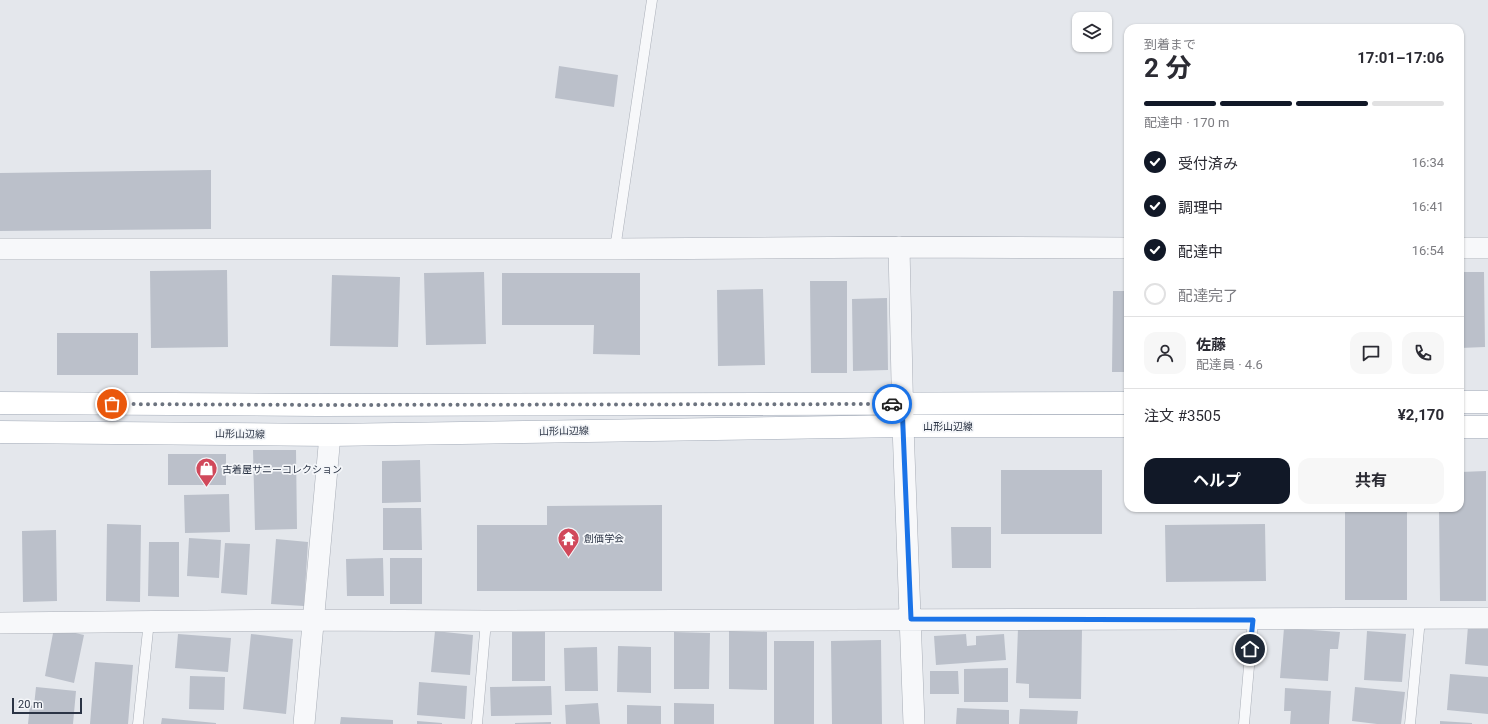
<!DOCTYPE html>
<html lang="ja">
<meta charset="utf-8">
<style>
:root{--surface:#fff;--page:#f7f7f7;--text:#2b2b33;--muted:#7c7c81;--line:#e1e1e2;--accent:#111827}
body{margin:0;font-family:Roboto,"Noto Sans JP",sans-serif;background:var(--page);color:var(--text);height:100vh;display:flex;flex-direction:column;font-size:15px;white-space:nowrap}
*{box-sizing:border-box;margin:0}
p{font-size:13px;color:var(--muted)}
.icon{flex:none;width:22px;height:22px;fill:none;stroke:currentColor;stroke-width:2;stroke-linecap:round;stroke-linejoin:round}
.map{position:relative;flex:1;overflow:hidden}
.panel{position:absolute;left:1124px;top:24px;width:340px;height:488px;display:flex;flex-direction:column;background:var(--surface);border-radius:12px;box-shadow:0 1px 3px #0004}
.panel>*{flex:none}
.buttons{position:absolute;left:1072px;top:12px;display:grid;gap:8px}
.buttons a{display:grid;place-items:center;width:40px;height:40px;border-radius:8px;background:var(--surface);box-shadow:0 1px 3px #0004;font-size:20px}
.scale{position:absolute;left:12px;bottom:10px;width:70px;box-sizing:border-box;padding-left:4px;border:2px solid #2b3445;border-top:0;font-size:11px;line-height:14px;white-space:nowrap;color:#2b3445;-webkit-text-stroke:3px #f4f6f9;paint-order:stroke}
.pin{position:absolute;display:grid;place-items:center;width:34px;height:34px;color:#fff;margin:-17px;border:2px solid #fff;border-radius:50%;box-shadow:0 1px 4px #0007}
.courier{position:absolute;display:grid;place-items:center;width:40px;height:40px;margin:-20px;border:3px solid #1a73e8;border-radius:50%;background:#fff;color:#222;box-shadow:0 1px 5px #0007}
.overview em{font-style:normal;font-weight:700}
.overview div{display:flex;flex-direction:column-reverse}
.overview{display:flex;align-items:center;justify-content:space-between;height:68px;padding:0 20px}
h1{font-size:26px;font-weight:700;line-height:30px}
.bar{display:grid;grid-template-columns:repeat(4,1fr);gap:6px 4px;align-content:center;height:48px;padding:0 20px}
.bar i{height:5px;border-radius:3px;background:var(--line)}
.bar .active{background:var(--accent)}
.bar p{grid-column:span 4}
.line{display:flex;align-items:center;gap:10px;padding:0 20px;border-top:1px solid var(--line)}
.line div{flex:1}
.round{display:grid;place-items:center;flex:none;width:42px;height:42px;border-radius:12px;background:var(--page)}
ol{padding:0 20px;list-style:none}
li{display:flex;align-items:center;gap:12px;height:44px}
li p{margin-inline-start:auto}
li .icon{padding:4px;border-radius:50%;background:var(--accent);color:#fff;stroke-width:4}
li:last-child{color:var(--muted)}
li i{width:22px;height:22px;border:2px solid var(--line);border-radius:50%}
.cta{display:flex;gap:8px;margin-top:auto;padding:8px 20px}
.cta a{flex:1;height:46px;border-radius:12px;background:var(--accent);color:#fff;font-size:16px;font-weight:700;line-height:46px;text-align:center}
.cta a+a{background:var(--page);color:var(--text)}
.map>svg:first-child{display:block}
.building{fill:#bbc0ca}
.lines{fill:none;stroke-linecap:round;stroke-linejoin:round}
.lane-casing{stroke:#a9aeb7;stroke-width:11}
.street-casing{stroke:#a9aeb7;stroke-width:22}
.primary-casing{stroke:#a3abb8;stroke-width:23}
.lane{stroke:#f7f8fa;stroke-width:10}
.street{stroke:#f7f8fa;stroke-width:21}
.primary{stroke:#fff;stroke-width:22}
.done{stroke:#6c737f;stroke-width:4;stroke-dasharray:0 7.2}
.route{stroke:#1a73e8;stroke-width:5}
.labels{text-anchor:middle;dominant-baseline:central;stroke-width:3.5;stroke-linejoin:round;paint-order:stroke}
.street-label{font-size:10px;fill:#2b3445;stroke:#f4f6f9}
.poi-label{font-size:10px;fill:#2b3445;stroke:#f4f6f9;text-anchor:start}
</style>
<div class="map">
<svg width="1488" height="724" viewBox="0 0 1488 724">
<rect width="100%" height="100%" fill="#e4e7ec"/>
<path class="building" d="M 559,66 L 618,75 L 614,107 L 555,98 Z
M 211,170 L 211,229 L 0,231 L 0,173 Z
M 227,270 L 228,347 L 151,348 L 150,271 Z
M 484,272 L 486,344 L 426,345 L 424,273 Z
M 1460,272 L 1484,272 L 1485,347 L 1460,348 Z
M 502,273 L 640,273 L 640,355 L 593,354 L 594,325 L 502,325 Z
M 332,275 L 400,277 L 398,347 L 330,346 Z
M 810,281 L 847,281 L 847,373 L 811,373 Z
M 763,289 L 765,365 L 718,366 L 717,290 Z
M 1113,291 L 1128,291 L 1128,372 L 1112,372 Z
M 887,298 L 888,370 L 853,371 L 852,299 Z
M 57,333 L 138,333 L 138,375 L 57,375 Z
M 253,450 L 296,450 L 297,529 L 255,530 Z
M 168,454 L 226,454 L 226,485 L 168,485 Z
M 420,460 L 421,502 L 382,503 L 382,461 Z
M 1001,470 L 1102,470 L 1102,534 L 1001,534 Z
M 1486,471 L 1486,601 L 1440,601 L 1439,508 L 1460,508 L 1460,472 Z
M 229,494 L 230,532 L 185,533 L 184,495 Z
M 662,505 L 662,591 L 477,591 L 477,525 L 547,525 L 547,506 Z
M 383,508 L 421,508 L 422,550 L 383,550 Z
M 1345,508 L 1407,508 L 1407,600 L 1345,600 Z
M 107,524 L 141,525 L 140,602 L 106,601 Z
M 1265,524 L 1266,581 L 1166,582 L 1165,525 Z
M 951,527 L 991,527 L 991,568 L 952,568 Z
M 56,530 L 57,601 L 23,602 L 22,531 Z
M 189,538 L 221,540 L 219,578 L 187,576 Z
M 276,539 L 308,542 L 304,606 L 271,604 Z
M 149,542 L 179,542 L 179,597 L 148,596 Z
M 225,543 L 250,544 L 247,595 L 221,593 Z
M 383,558 L 384,596 L 347,596 L 346,559 Z
M 390,558 L 422,558 L 422,604 L 390,604 Z
M 1468,626 L 1488,628 L 1488,666 L 1465,664 Z
M 54,628 L 84,635 L 74,683 L 45,676 Z
M 1018,628 L 1082,629 L 1081,699 L 1029,698 L 1029,684 L 1016,683 Z
M 1284,628 L 1340,632 L 1338,649 L 1330,649 L 1328,681 L 1280,678 Z
M 435,631 L 473,635 L 470,675 L 431,672 Z
M 512,631 L 545,631 L 545,681 L 512,681 Z
M 729,631 L 767,632 L 767,690 L 729,689 Z
M 1367,631 L 1406,634 L 1402,682 L 1364,680 Z
M 674,632 L 710,633 L 709,689 L 674,689 Z
M 178,634 L 231,638 L 228,672 L 175,668 Z
M 251,634 L 293,639 L 286,714 L 243,709 Z
M 966,634 L 967,646 L 976,645 L 976,636 L 1004,634 L 1006,660 L 936,665 L 934,636 Z
M 881,640 L 882,724 L 832,724 L 831,641 Z
M 774,641 L 814,641 L 814,724 L 774,724 Z
M 618,646 L 651,647 L 651,693 L 617,692 Z
M 597,647 L 598,691 L 565,691 L 564,648 Z
M 95,662 L 133,665 L 128,724 L 90,724 Z
M 1008,668 L 1008,702 L 964,702 L 964,669 Z
M 930,671 L 958,671 L 959,694 L 930,694 Z
M 1450,674 L 1488,677 L 1488,714 L 1447,710 Z
M 190,676 L 225,677 L 224,710 L 189,709 Z
M 419,682 L 467,686 L 465,719 L 417,715 Z
M 551,686 L 552,715 L 491,716 L 490,687 Z
M 36,687 L 76,691 L 73,724 L 28,724 L 30,705 L 34,706 Z
M 1355,687 L 1405,692 L 1401,724 L 1377,724 L 1352,721 Z
M 1285,688 L 1331,691 L 1329,724 L 1290,724 L 1291,711 L 1284,711 Z
M 598,703 L 600,724 L 566,724 L 565,705 Z
M 674,703 L 714,704 L 714,724 L 674,724 Z
M 627,705 L 661,706 L 661,724 L 627,724 Z
M 957,708 L 1009,710 L 1009,724 L 956,724 Z
M 1020,709 L 1078,711 L 1077,724 L 1019,724 Z
M 341,717 L 393,720 L 393,724 L 340,724 Z
M 162,718 L 216,723 L 216,724 L 161,724 Z
M 417,721 L 442,723 L 442,724 L 417,724 Z
M 1440,721 L 1472,723 L 1472,724 L 1440,724 Z
M 551,722 L 551,724 L 515,724 L 515,723 Z"/>
<g class="lines">
<defs>
<path id="lane" d="M 615,249 L 652,0
M 138,724 L 149,621
M 477,724 L 486,621
M 1244,724 L 1253,620
M 1410,724 L 1420,619"/>
<path id="street" d="M 899,247 L 903,426 L 914,724
M 1460,248 L 1488,248
M 0,249 L 615,249 L 899,247 L 1128,248
M 0,623 L 313,620 L 486,621 L 1488,618
M 304,724 L 330,435"/>
<path id="primary" d="M 1460,402 L 1488,402
M 0,403 L 319,405 L 1128,403
M 1460,427 L 1488,427
M 0,432 L 330,435 L 903,426 L 1128,426"/>
</defs>
<use href="#lane" class="lane-casing"/>
<use href="#street" class="street-casing"/>
<use href="#primary" class="primary-casing"/>
<use href="#lane" class="lane"/>
<use href="#street" class="street"/>
<use href="#primary" class="primary"/>
</g>
<g class="lines">
<path class="done" d="M 112,404 L 319,405 L 892,404"/>
<path class="route" d="M 892,404 L 902,404 L 911,619 L 1253,620 L 1250,649"/>
</g>
<defs>
<symbol id="shop-pin" viewBox="-11 -11 22 30"><path d="M0 17L-7.5 6A9.5 9.5 0 1 1 7.5 6Z" fill="#d1495b" stroke="#f4f6f9"/><path d="M-5-2.5h2.3a2.7 3.5 0 0 1 5.4 0H5L5.5 6h-11ZM-1.5-2.5h3a1.5 2.3 0 0 0-3 0Z" fill="#fff"/></symbol>
<symbol id="temple-pin" viewBox="-11 -11 22 30"><path d="M0 17L-7.5 6A9.5 9.5 0 1 1 7.5 6Z" fill="#d1495b" stroke="#f4f6f9"/><path d="M0-6L5-2H3V0L6.5 2.5H4V6H1.5V3h-3V6H-4V2.5H-6.5L-3 0V-2H-5Z" fill="#fff"/></symbol>
</defs>
<g fill-rule="evenodd">
<use href="#shop-pin" x="194" y="456" width="25" height="34"/>
<use href="#temple-pin" x="556" y="526" width="25" height="34"/>
</g>
<g class="labels">
<g class="street-label">
<text x="948" y="426">山形山辺線</text>
<text transform="translate(564 431) rotate(-1)">山形山辺線</text>
<text transform="translate(240 434) rotate(1)">山形山辺線</text>
</g>
<g class="poi-label">
<text x="222" y="469">古着屋サニーコレクション</text>
<text x="584" y="538">創価学会</text>
</g>
</g>
</svg>
<div class="buttons">
<a><svg class="icon" aria-label="layers" viewBox="0 0 24 24"><path d="M12 4l9 5-9 5-9-5zM3 14l9 5 9-5"/></svg></a>
</div>
<div class="scale">20 m</div>
<div class="pin" style="left:112px;top:404px;background:#ea580c"><svg class="icon" aria-label="bag" viewBox="0 0 24 24"><path d="M5 8h14l-1 12H6zM9 8a3 3 0 0 1 6 0"/></svg></div>
<div class="pin" style="left:1250px;top:649px;background:#1f2937"><svg class="icon" aria-label="home" viewBox="0 0 24 24"><path d="M3 11l9-7 9 7M6 9v11h12V9"/></svg></div>
<div class="courier" style="left:892px;top:404px"><svg class="icon" aria-label="car" viewBox="0 0 24 24"><path d="M5 17H2v-5l4-1 3-4h7l3 4 3 1v5h-3M9 17h6M6 11h13"/><circle cx="7" cy="17" r="2"/><circle cx="17" cy="17" r="2"/></svg></div>
<section class="panel">
<div class="overview"><div><h1>2 分</h1><p>到着まで</p></div><em>17:01–17:06</em></div>
<div class="bar"><i class="active"></i><i class="active"></i><i class="active"></i><i></i><p>配達中 · 170 m</p></div>
<ol>
<li><svg class="icon" aria-label="check" viewBox="0 0 24 24"><path d="M5 12l5 5 9-10"/></svg>受付済み<p>16:34</p></li>
<li><svg class="icon" aria-label="check" viewBox="0 0 24 24"><path d="M5 12l5 5 9-10"/></svg>調理中<p>16:41</p></li>
<li><svg class="icon" aria-label="check" viewBox="0 0 24 24"><path d="M5 12l5 5 9-10"/></svg>配達中<p>16:54</p></li>
<li><i></i>配達完了</li>
</ol>
<div class="line" style="height:72px"><a class="round"><svg class="icon" aria-label="person" viewBox="0 0 24 24"><circle cx="12" cy="8" r="4"/><path d="M4 21q1-7 8-7t8 7"/></svg></a><div><b>佐藤</b><p>配達員 · 4.6</p></div><a class="round"><svg class="icon" aria-label="chat" viewBox="0 0 24 24"><path d="M4 5h16v11H9l-5 4z"/></svg></a><a class="round"><svg class="icon" aria-label="phone" viewBox="0 0 24 24"><path d="M5 4h4l2 5-3 2q2 4 5 5l2-3 5 2v4C11 20 4 13 5 4z"/></svg></a></div>
<div class="line" style="height:52px"><div>注文 #3505</div><b>¥2,170</b></div>
<div class="cta"><a>ヘルプ</a><a>共有</a></div>
</section>
</div>
